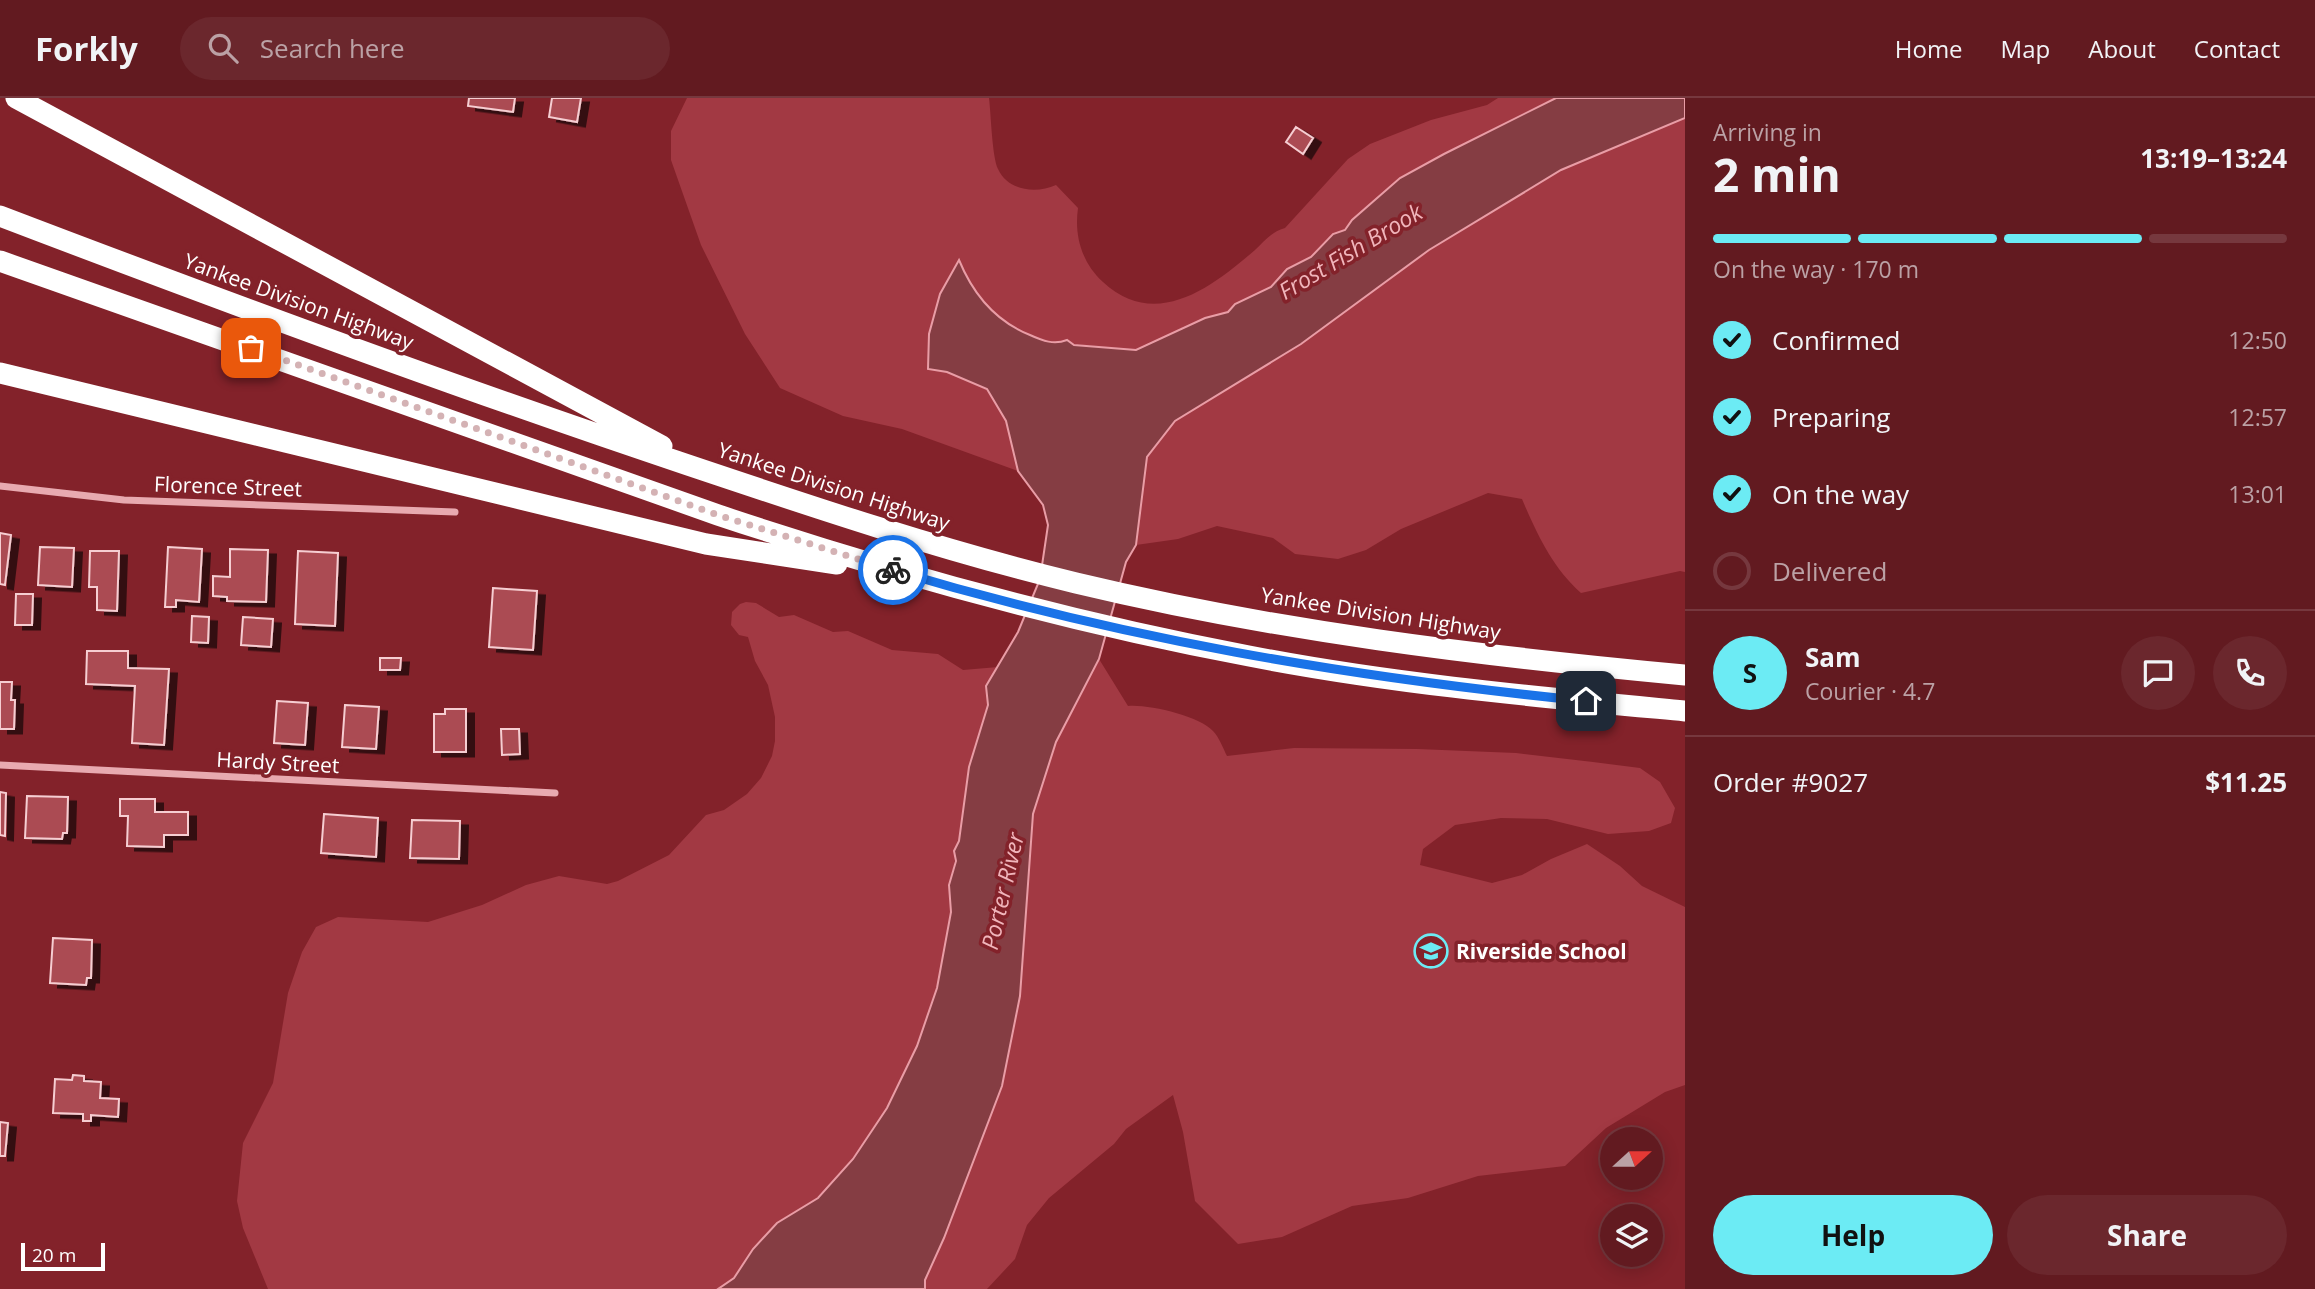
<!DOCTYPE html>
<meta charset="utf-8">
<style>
:root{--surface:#621a20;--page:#6b272d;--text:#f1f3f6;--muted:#bba1a5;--line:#76383e;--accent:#6cebf4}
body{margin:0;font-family:"Open Sans",sans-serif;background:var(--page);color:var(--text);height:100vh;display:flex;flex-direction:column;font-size:26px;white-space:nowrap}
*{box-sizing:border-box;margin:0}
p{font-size:23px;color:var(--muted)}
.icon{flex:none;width:38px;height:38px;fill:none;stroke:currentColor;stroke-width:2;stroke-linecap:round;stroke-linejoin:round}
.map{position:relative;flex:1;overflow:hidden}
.panel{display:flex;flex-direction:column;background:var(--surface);width:630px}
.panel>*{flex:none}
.needle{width:46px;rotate:69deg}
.controls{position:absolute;left:1600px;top:1029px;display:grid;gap:14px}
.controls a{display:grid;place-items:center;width:63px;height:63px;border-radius:50%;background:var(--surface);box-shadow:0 4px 18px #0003,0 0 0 2px var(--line);font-size:35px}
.scale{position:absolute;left:21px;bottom:18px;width:84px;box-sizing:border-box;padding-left:7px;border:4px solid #fff;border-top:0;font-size:19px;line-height:24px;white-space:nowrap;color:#fff;-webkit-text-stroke:5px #83222a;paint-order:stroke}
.pin{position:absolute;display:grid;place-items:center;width:60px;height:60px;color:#fff;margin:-30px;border-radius:14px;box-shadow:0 4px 10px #0006}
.courier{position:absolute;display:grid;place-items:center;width:70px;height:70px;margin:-35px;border:5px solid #1a73e8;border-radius:50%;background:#fff;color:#222;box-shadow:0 2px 9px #0007}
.head em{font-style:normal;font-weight:700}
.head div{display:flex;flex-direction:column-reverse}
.head{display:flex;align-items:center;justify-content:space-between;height:119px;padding:0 28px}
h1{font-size:46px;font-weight:700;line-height:52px}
.bar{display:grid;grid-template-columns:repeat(4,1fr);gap:10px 7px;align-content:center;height:84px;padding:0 28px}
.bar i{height:9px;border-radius:5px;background:var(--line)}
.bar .selected{background:var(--accent)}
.bar p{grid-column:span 4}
.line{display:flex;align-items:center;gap:18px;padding:0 28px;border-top:2px solid var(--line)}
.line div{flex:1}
.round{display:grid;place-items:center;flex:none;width:74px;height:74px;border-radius:37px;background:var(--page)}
ol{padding:0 28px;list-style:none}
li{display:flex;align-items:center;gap:21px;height:77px}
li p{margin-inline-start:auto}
li .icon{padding:7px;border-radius:50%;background:var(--accent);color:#111;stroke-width:4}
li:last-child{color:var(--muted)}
li i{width:38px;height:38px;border:4px solid var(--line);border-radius:50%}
.primary-button{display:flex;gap:14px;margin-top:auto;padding:14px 28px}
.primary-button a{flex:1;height:80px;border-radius:42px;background:var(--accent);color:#111;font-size:28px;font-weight:700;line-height:80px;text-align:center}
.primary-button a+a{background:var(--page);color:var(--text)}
header{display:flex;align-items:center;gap:42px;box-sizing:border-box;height:98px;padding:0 35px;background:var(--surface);border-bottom:2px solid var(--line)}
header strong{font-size:33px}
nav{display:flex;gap:38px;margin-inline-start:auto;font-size:24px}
.search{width:490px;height:63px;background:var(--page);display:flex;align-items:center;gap:18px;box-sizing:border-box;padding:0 24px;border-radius:38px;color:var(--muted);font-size:26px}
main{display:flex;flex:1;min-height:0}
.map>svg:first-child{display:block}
.green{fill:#a23943}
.water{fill:#853d43;stroke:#e99da6;stroke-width:2}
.building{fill:#ab4b53;stroke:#f6ced2;stroke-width:2;filter:url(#shadow)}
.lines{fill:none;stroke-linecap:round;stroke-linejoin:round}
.minor{stroke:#e8aab0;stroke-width:7}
.motorway{stroke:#fff;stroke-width:21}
.done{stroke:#d4b2b4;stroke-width:7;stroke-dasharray:0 12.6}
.route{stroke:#1a73e8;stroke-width:9}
.labels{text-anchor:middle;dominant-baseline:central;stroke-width:7;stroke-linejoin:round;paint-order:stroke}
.street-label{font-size:21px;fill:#fff;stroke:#83222a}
.poi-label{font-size:21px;font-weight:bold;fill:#fff;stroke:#83222a;text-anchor:start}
.water-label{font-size:23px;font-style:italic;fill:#f0b5bb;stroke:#83222a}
</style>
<header>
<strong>Forkly</strong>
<div class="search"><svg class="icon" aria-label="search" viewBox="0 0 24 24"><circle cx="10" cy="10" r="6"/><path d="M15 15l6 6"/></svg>Search here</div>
<nav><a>Home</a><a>Map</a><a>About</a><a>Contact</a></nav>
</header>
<main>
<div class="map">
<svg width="1685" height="1191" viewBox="0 0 1685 1191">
<defs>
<filter id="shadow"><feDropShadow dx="8" dy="4.5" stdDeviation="0" flood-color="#0009"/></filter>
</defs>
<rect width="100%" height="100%" fill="#83222a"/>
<path class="green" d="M 687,0 L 989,0 C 991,16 992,59 998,71 C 1008,93 1036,96 1056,87 L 1078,110 C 1074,138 1082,165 1103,184 C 1156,233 1212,189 1255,152 C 1265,143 1271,134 1285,130 L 1348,61 L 1370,46 L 1431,22 L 1487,7 L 1498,0 L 1556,0 L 1444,56 L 1400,80 L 1352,122 L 1345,132 L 1333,136 L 1311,159 L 1287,171 L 1272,189 L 1235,206 L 1228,214 L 1205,220 L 1136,252 L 1051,244 L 1025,236 L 998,219 L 986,207 L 971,188 L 959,163 L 940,196 L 929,236 L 947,274 L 987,291 L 1006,323 L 1018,373 L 902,331 L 843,318 L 780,290 L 745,236 L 701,147 L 671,62 L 671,33 Z
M 1685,20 L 1685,474 L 1680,473 L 1581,495 C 1552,469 1537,436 1522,401 L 1488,395 L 1401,431 L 1366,452 L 1338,461 L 1295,456 L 1273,440 L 1217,428 L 1178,441 L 1136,447 L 1147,359 L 1175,323 L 1385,185 L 1429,152 L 1561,72 Z
M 746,504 L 756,505 L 779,519 L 794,517 L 833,534 L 848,533 L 892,552 L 938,556 L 963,572 L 998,569 L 986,588 L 988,607 L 969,669 L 959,743 L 954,753 C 957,767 950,776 949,789 C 949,798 951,807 950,816 C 942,908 902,1007 839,1076 C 833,1084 826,1093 818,1100 C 803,1112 785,1117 770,1132 C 755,1146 746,1162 735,1179 C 731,1184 723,1187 718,1191 L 268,1191 L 243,1130 L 237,1103 L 243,1045 L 273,985 L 288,895 L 302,854 L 316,829 L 338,819 L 428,824 L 482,807 L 526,787 L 559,778 L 607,786 L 618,783 L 669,757 L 706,717 L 724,712 L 747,696 L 761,680 L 772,658 L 775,643 L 775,619 L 768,587 L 755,563 L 748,539 L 739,537 L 731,527 L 732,514 L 740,506 Z
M 1099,561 L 1128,608 C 1148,606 1200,618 1213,633 C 1219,639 1223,650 1227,658 L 1294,650 L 1417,651 L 1516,655 L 1593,664 L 1640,670 L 1660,684 L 1675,710 L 1671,725 L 1649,733 L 1608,736 L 1547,721 L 1501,720 L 1455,727 L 1423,751 L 1420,767 L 1492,785 L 1522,777 L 1551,761 L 1587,746 L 1620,768 L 1642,788 L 1685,809 L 1685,987 L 1665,994 L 1606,1030 L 1565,1068 L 1478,1078 L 1408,1100 L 1352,1108 L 1282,1139 L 1238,1146 L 1195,1103 L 1183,1034 L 1173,997 L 1126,1031 L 1114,1046 L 1049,1100 L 1027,1127 L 1015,1161 L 987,1191 L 925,1191 L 924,1182 L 944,1140 L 1002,988 L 1020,898 L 1033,716 L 1056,644 Z"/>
<path class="water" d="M 1556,0 L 1685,0 L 1685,20 L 1561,72 L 1429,152 L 1301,246 L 1175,323 L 1147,359 L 1136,447 L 1126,464 L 1099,561 L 1056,644 L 1033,716 L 1020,898 L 1002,988 L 944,1140 L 925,1182 L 925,1191 L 718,1191 L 734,1180 L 753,1151 L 777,1125 L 818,1100 L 853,1061 L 887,1010 L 917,948 L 937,890 L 951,814 L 949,787 L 956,763 L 954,753 L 959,743 L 969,669 L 988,607 L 986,588 L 1018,534 L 1040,481 L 1048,427 L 1043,407 L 1018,373 L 1006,323 L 987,291 L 947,274 L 928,271 L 929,236 L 940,196 L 959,162 C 973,196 995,223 1030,237 C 1043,243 1054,247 1067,242 L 1074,247 L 1136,252 L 1205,220 L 1228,214 L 1235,206 L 1271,189 L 1287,171 L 1311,159 L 1333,136 L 1345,132 L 1352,122 L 1400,80 L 1444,56 Z"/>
<path class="building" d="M 469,0 L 515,0 L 513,14 L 468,8 Z
M 552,0 L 581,0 L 577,24 L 549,19 Z
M 1296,29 L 1313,40 L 1303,56 L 1286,44 Z
M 0,435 L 11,437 L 5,487 L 0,486 Z
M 40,449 L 74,450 L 72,489 L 38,487 Z
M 168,449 L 202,451 L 199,504 L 176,502 L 176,509 L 165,509 Z
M 230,451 L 268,452 L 266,504 L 227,503 L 227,499 L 213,498 L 213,478 L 230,479 Z
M 90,453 L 119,453 L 117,513 L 97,512 L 97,489 L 89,489 Z
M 298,453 L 338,455 L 335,528 L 295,526 Z
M 493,490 L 537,493 L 533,552 L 489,549 Z
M 16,496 L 33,496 L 32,527 L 15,527 Z
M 192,518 L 209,519 L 208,545 L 191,544 Z
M 243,519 L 273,521 L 271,549 L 241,547 Z
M 87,553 L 128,553 L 128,570 L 169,571 L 164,647 L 132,645 L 135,588 L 86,586 Z
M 380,560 L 401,560 L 400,572 L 380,572 Z
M 0,584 L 12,584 L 11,602 L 15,602 L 14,631 L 0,631 Z
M 277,603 L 308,605 L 305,647 L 274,645 Z
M 345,607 L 379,609 L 376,651 L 342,649 Z
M 445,611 L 466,611 L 466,654 L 434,654 L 434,616 L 445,616 Z
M 501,631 L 519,631 L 520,656 L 502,657 Z
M 0,694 L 6,695 L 5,738 L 0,737 Z
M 27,698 L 68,699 L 67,735 L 63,735 L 62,741 L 25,740 Z
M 120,701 L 155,701 L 155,714 L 188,714 L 188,737 L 164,737 L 164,749 L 127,748 L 128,718 L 120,718 Z
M 324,716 L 378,720 L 376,759 L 321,755 Z
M 412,722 L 460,723 L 459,761 L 410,760 Z
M 53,840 L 92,842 L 91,880 L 87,880 L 86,887 L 50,885 Z
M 73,977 L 84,978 L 84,983 L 101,984 L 100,1000 L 119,1001 L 118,1019 L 91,1017 L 91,1023 L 83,1023 L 83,1016 L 53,1015 L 55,981 L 72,982 Z
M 0,1024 L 8,1025 L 5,1058 L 0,1058 Z"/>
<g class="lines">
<path class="minor" d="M 0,388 L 124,402 L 455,414
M 0,667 L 555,695"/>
<path class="motorway" d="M 16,0 L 662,348
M 0,118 C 228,205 457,290 688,367 C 816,410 944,453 1076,485 C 1276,533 1480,558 1685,577
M 0,163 L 718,417 C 892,475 1068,524 1249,558 C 1393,586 1539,599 1685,613
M 0,275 L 706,446 L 837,466"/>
</g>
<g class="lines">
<path class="done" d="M 251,250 L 718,417 L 893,472"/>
<path class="route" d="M 893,472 C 1122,541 1348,579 1586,603"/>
</g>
<defs>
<symbol id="school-ring" viewBox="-11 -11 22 22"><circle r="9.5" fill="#83222a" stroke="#6cebf4" stroke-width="1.5"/><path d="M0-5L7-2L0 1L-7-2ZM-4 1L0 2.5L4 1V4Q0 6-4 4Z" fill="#6cebf4"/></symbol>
</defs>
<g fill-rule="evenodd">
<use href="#school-ring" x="1412" y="834" width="38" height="38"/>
</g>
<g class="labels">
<g class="street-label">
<text transform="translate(299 203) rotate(20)">Yankee Division Highway</text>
<text transform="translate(228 388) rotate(2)">Florence Street</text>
<text transform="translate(834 388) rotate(18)">Yankee Division Highway</text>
<text transform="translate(1381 515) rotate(9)">Yankee Division Highway</text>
<text transform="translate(278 664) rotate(3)">Hardy Street</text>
</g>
<g class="poi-label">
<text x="1456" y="853">Riverside School</text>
</g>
<g class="water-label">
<text transform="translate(1350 153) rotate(-31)">Frost Fish Brook</text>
<text transform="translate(1002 793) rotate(-77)">Porter River</text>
</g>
</g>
</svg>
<div class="controls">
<a><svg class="needle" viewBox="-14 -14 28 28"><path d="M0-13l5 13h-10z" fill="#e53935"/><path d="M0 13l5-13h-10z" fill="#bba1a5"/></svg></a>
<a><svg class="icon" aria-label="layers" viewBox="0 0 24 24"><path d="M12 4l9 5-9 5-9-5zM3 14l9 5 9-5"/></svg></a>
</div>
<div class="scale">20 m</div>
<div class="pin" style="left:251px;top:250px;background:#ea580c"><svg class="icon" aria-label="bag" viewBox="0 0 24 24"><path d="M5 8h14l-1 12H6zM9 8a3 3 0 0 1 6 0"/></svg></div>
<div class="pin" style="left:1586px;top:603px;background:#1f2937"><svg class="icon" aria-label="home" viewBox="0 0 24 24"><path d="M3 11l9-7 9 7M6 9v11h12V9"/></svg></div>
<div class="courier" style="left:893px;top:472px"><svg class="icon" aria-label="bike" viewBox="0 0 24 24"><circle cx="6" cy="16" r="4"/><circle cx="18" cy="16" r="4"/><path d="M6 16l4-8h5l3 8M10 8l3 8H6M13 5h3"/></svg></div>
</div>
<section class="panel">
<div class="head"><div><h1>2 min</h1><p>Arriving in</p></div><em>13:19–13:24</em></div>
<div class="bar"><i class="selected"></i><i class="selected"></i><i class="selected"></i><i></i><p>On the way · 170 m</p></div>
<ol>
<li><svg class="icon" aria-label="check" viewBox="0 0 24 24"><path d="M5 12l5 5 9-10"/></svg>Confirmed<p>12:50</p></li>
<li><svg class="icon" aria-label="check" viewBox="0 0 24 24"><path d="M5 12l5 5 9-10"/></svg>Preparing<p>12:57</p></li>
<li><svg class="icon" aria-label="check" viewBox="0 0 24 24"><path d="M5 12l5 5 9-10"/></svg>On the way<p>13:01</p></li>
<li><i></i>Delivered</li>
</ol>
<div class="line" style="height:126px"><b class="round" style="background:var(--accent);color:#111">S</b><div><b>Sam</b><p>Courier · 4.7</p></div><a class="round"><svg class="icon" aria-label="chat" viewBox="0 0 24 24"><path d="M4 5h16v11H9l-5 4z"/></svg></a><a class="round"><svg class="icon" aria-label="phone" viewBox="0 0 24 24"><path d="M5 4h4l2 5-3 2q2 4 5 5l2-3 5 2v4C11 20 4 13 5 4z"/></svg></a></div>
<div class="line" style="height:91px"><div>Order #9027</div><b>$11.25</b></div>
<div class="primary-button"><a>Help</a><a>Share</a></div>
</section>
</main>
